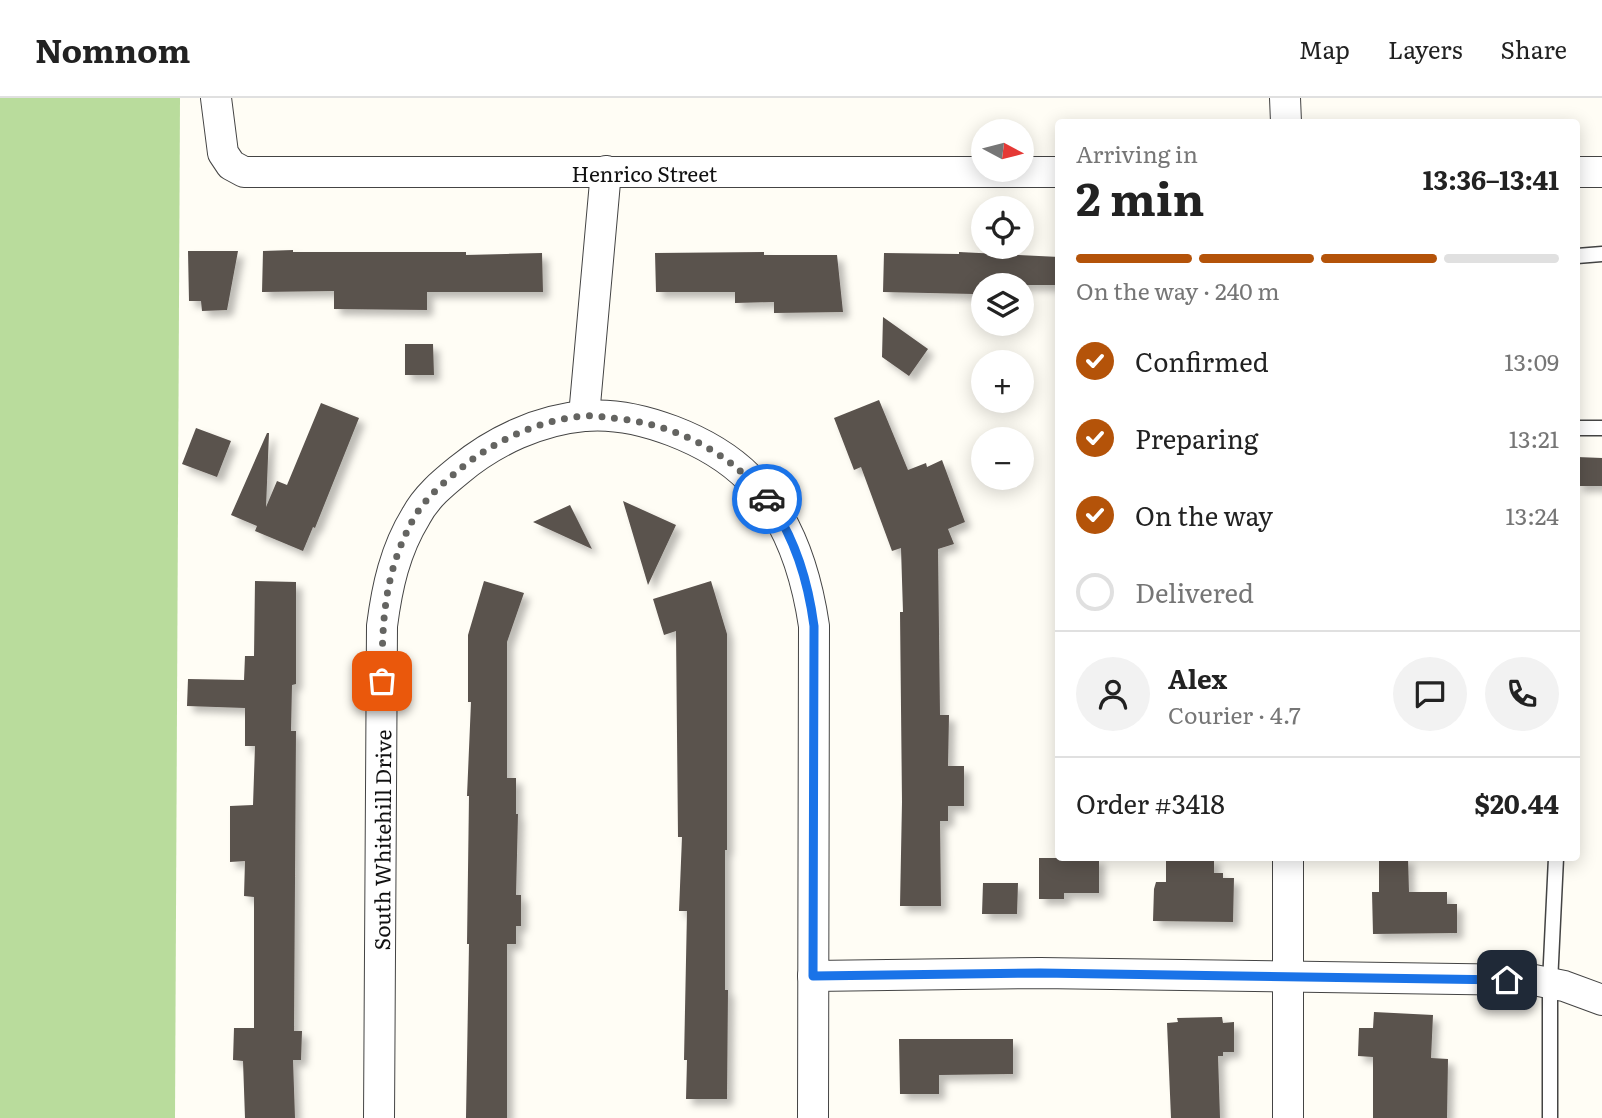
<!DOCTYPE html>
<meta charset="utf-8">
<style>
:root{--surface:#fff;--page:#f2f2f2;--text:#222;--muted:#767676;--line:#e0e0e0;--accent:#b45309}
body{margin:0;font-family:Literata,serif;background:var(--page);color:var(--text);height:100vh;display:flex;flex-direction:column;font-size:26px;white-space:nowrap}
*{box-sizing:border-box;margin:0}
p{font-size:23px;color:var(--muted)}
.icon{flex:none;width:38px;height:38px;fill:none;stroke:currentColor;stroke-width:2;stroke-linecap:round;stroke-linejoin:round}
.map{position:relative;flex:1;overflow:hidden}
.panel{position:absolute;left:1055px;top:21px;width:525px;height:742px;display:flex;flex-direction:column;background:var(--surface);border-radius:7px;box-shadow:0 4px 18px #0003}
.panel>*{flex:none}
.needle{width:46px;rotate:97deg}
.tools{position:absolute;left:971px;top:21px;display:grid;gap:14px}
.tools a{display:grid;place-items:center;width:63px;height:63px;border-radius:50%;background:var(--surface);box-shadow:0 4px 18px #0003;font-size:35px}
.pin{position:absolute;display:grid;place-items:center;width:60px;height:60px;color:#fff;margin:-30px;border-radius:14px;box-shadow:0 4px 10px #0006}
.courier{position:absolute;display:grid;place-items:center;width:70px;height:70px;margin:-35px;border:5px solid #1a73e8;border-radius:50%;background:#fff;color:#222;box-shadow:0 2px 9px #0007}
.head em{font-style:normal;font-weight:700}
.head div{display:flex;flex-direction:column-reverse}
.head{display:flex;align-items:center;justify-content:space-between;height:119px;padding:0 21px}
h1{font-size:46px;font-weight:700;line-height:52px}
.bar{display:grid;grid-template-columns:repeat(4,1fr);gap:10px 7px;align-content:center;height:84px;padding:0 21px}
.bar i{height:9px;border-radius:5px;background:var(--line)}
.bar .current{background:var(--accent)}
.bar p{grid-column:span 4}
.line{display:flex;align-items:center;gap:18px;padding:0 21px;border-top:2px solid var(--line)}
.line div{flex:1}
.round{display:grid;place-items:center;flex:none;width:74px;height:74px;border-radius:37px;background:var(--page)}
ol{padding:0 21px;list-style:none}
li{display:flex;align-items:center;gap:21px;height:77px}
li p{margin-inline-start:auto}
li .icon{padding:7px;border-radius:50%;background:var(--accent);color:#fff;stroke-width:4}
li:last-child{color:var(--muted)}
li i{width:38px;height:38px;border:4px solid var(--line);border-radius:50%}
header{display:flex;align-items:center;gap:42px;box-sizing:border-box;height:98px;padding:0 35px;background:var(--surface);border-bottom:2px solid var(--line)}
header strong{font-size:33px}
nav{display:flex;gap:38px;margin-inline-start:auto;font-size:24px}
.map>svg:first-child{display:block}
.forest{fill:#b9dc9c}
.building{fill:#5a524d;filter:url(#shadow)}
.lines{fill:none;stroke-linecap:round;stroke-linejoin:round}
.service-casing{stroke:#444;stroke-width:17}
.minor-casing{stroke:#444;stroke-width:32}
.service{stroke:#fff;stroke-width:14}
.minor{stroke:#fff;stroke-width:30}
.done{stroke:#646461;stroke-width:7;stroke-dasharray:0 12.6}
.route{stroke:#1a73e8;stroke-width:9}
.labels{text-anchor:middle;dominant-baseline:central;stroke-width:7;stroke-linejoin:round;paint-order:stroke}
.street-label{font-size:21px;fill:#111;stroke:#fff}
</style>
<header>
<strong>Nomnom</strong>
<nav><a>Map</a><a>Layers</a><a>Share</a></nav>
</header>
<div class="map">
<svg width="1602" height="1020" viewBox="0 0 1602 1020">
<defs>
<filter id="shadow"><feDropShadow dx="6" dy="6" stdDeviation="3.5" flood-color="#0004"/></filter>
</defs>
<rect width="100%" height="100%" fill="#fffdf5"/>
<path class="forest" d="M 0,0 L 180,0 L 175,1020 L 0,1020 Z"/>
<path class="building" d="M 293,152 L 293,154 L 466,154 L 466,157 L 542,155 L 543,194 L 427,194 L 427,212 L 334,211 L 334,193 L 262,194 L 263,153 Z
M 188,153 L 238,153 L 227,212 L 202,213 L 201,203 L 189,203 Z
M 764,154 L 764,157 L 837,157 L 843,214 L 774,215 L 774,204 L 735,205 L 735,194 L 656,194 L 655,155 Z
M 959,154 L 1059,159 L 1059,187 L 984,187 L 984,195 L 974,196 L 883,194 L 884,155 L 959,156 Z
M 883,219 L 928,251 L 909,278 L 882,259 Z
M 405,246 L 433,246 L 434,277 L 405,277 Z
M 879,302 L 908,372 L 926,365 L 927,369 L 942,362 L 965,424 L 948,431 L 954,446 L 938,451 L 940,617 L 949,617 L 948,668 L 964,668 L 964,708 L 948,708 L 948,723 L 940,723 L 941,808 L 900,808 L 902,704 L 900,514 L 903,514 L 901,450 L 892,453 L 861,369 L 854,372 L 834,320 Z
M 321,305 L 359,320 L 315,430 L 313,429 L 303,453 L 255,433 L 257,428 L 231,417 L 267,335 L 269,335 L 266,409 L 277,383 L 287,387 Z
M 196,330 L 231,343 L 217,379 L 182,366 Z
M 1577,359 L 1602,360 L 1602,388 L 1577,388 Z
M 623,403 L 676,427 L 648,487 Z
M 570,407 L 592,451 L 533,424 Z
M 255,483 L 296,484 L 296,586 L 292,587 L 291,633 L 296,633 L 294,933 L 302,933 L 301,962 L 293,962 L 295,1020 L 245,1020 L 243,963 L 233,962 L 234,930 L 254,930 L 254,799 L 244,798 L 245,763 L 230,764 L 230,708 L 253,707 L 255,648 L 245,648 L 245,610 L 187,608 L 188,581 L 244,582 L 245,558 L 254,558 Z
M 484,483 L 524,495 L 507,544 L 507,680 L 516,680 L 516,716 L 518,716 L 516,797 L 521,797 L 521,828 L 516,828 L 516,846 L 507,846 L 507,1020 L 466,1020 L 469,846 L 467,846 L 469,698 L 467,698 L 471,604 L 468,604 L 468,537 Z
M 711,483 L 727,536 L 727,752 L 725,752 L 725,892 L 728,892 L 727,1001 L 686,1001 L 687,962 L 684,962 L 687,813 L 679,813 L 682,739 L 678,739 L 676,533 L 664,537 L 653,501 Z
M 1039,760 L 1099,760 L 1099,795 L 1064,795 L 1064,801 L 1039,801 Z
M 1166,760 L 1214,760 L 1214,775 L 1223,775 L 1223,780 L 1234,780 L 1233,824 L 1153,823 L 1154,791 L 1156,784 L 1166,784 Z
M 1379,760 L 1408,760 L 1409,794 L 1447,794 L 1447,806 L 1457,806 L 1457,835 L 1373,836 L 1372,794 L 1379,794 Z
M 983,785 L 1018,785 L 1017,816 L 982,816 Z
M 1374,914 L 1433,917 L 1431,960 L 1448,961 L 1447,1020 L 1373,1020 L 1373,959 L 1358,958 L 1359,930 L 1373,930 Z
M 1222,919 L 1223,925 L 1234,924 L 1234,954 L 1223,954 L 1223,958 L 1218,958 L 1220,1020 L 1171,1020 L 1167,925 L 1178,924 L 1177,920 Z
M 899,941 L 1013,941 L 1013,976 L 939,977 L 939,996 L 900,996 Z"/>
<g class="lines">
<defs>
<path id="service" d="M 1577,158 L 1602,156
M 1577,330 L 1602,330
M 1550,1020 L 1550,885 L 1556,760"/>
<g id="minor">
<path id="s1" d="M 216,0 L 223,55 L 231,67 L 244,74 L 1059,74"/>
<path d="M 1285,0 L 1286,24"/>
<path d="M 1577,74 L 1602,74"/>
<path d="M 584,318 L 606,73"/>
<path d="M 813,878 L 1040,875 L 1534,882 L 1564,888 L 1602,902"/>
<path id="s2" d="M 379,1020 L 382,528 C 387,489 395,452 416,418 C 426,399 443,385 459,372 C 494,343 539,322 584,318 C 638,313 711,342 749,380 C 789,419 806,474 814,528 L 813,1020"/>
<path d="M 1288,1020 L 1288,760"/>
</g>
</defs>
<use href="#service" class="service-casing"/>
<use href="#minor" class="minor-casing"/>
<use href="#service" class="service"/>
<use href="#minor" class="minor"/>
</g>
<g class="lines">
<path class="done" d="M 382,583 C 382,522 384,473 415,418 C 426,400 443,385 459,372 C 493,343 539,322 584,318 C 597,317 609,320 622,321 C 680,329 730,355 767,401"/>
<path class="route" d="M 767,401 C 795,438 808,483 814,528 L 813,878 L 1040,875 L 1507,882"/>
</g>
<g class="labels">
<g class="street-label">
<text stroke="none"><textPath href="#s1" startOffset="485">Henrico Street</textPath></text>
<text stroke="none"><textPath href="#s2" startOffset="278">South Whitehill Drive</textPath></text>
</g>
</g>
</svg>
<div class="tools">
<a><svg class="needle" viewBox="-14 -14 28 28"><path d="M0-13l5 13h-10z" fill="#e53935"/><path d="M0 13l5-13h-10z" fill="#767676"/></svg></a>
<a><svg class="icon" aria-label="locate" viewBox="0 0 24 24"><circle cx="12" cy="12" r="6"/><path d="M12 2v4M12 18v4M2 12h4M18 12h4"/></svg></a>
<a><svg class="icon" aria-label="layers" viewBox="0 0 24 24"><path d="M12 4l9 5-9 5-9-5zM3 14l9 5 9-5"/></svg></a>
<a>+</a>
<a>−</a>
</div>
<div class="pin" style="left:382px;top:583px;background:#ea580c"><svg class="icon" aria-label="bag" viewBox="0 0 24 24"><path d="M5 8h14l-1 12H6zM9 8a3 3 0 0 1 6 0"/></svg></div>
<div class="pin" style="left:1507px;top:882px;background:#1f2937"><svg class="icon" aria-label="home" viewBox="0 0 24 24"><path d="M3 11l9-7 9 7M6 9v11h12V9"/></svg></div>
<div class="courier" style="left:767px;top:401px"><svg class="icon" aria-label="car" viewBox="0 0 24 24"><path d="M5 17H2v-5l4-1 3-4h7l3 4 3 1v5h-3M9 17h6M6 11h13"/><circle cx="7" cy="17" r="2"/><circle cx="17" cy="17" r="2"/></svg></div>
<section class="panel">
<div class="head"><div><h1>2 min</h1><p>Arriving in</p></div><em>13:36–13:41</em></div>
<div class="bar"><i class="current"></i><i class="current"></i><i class="current"></i><i></i><p>On the way · 240 m</p></div>
<ol>
<li><svg class="icon" aria-label="check" viewBox="0 0 24 24"><path d="M5 12l5 5 9-10"/></svg>Confirmed<p>13:09</p></li>
<li><svg class="icon" aria-label="check" viewBox="0 0 24 24"><path d="M5 12l5 5 9-10"/></svg>Preparing<p>13:21</p></li>
<li><svg class="icon" aria-label="check" viewBox="0 0 24 24"><path d="M5 12l5 5 9-10"/></svg>On the way<p>13:24</p></li>
<li><i></i>Delivered</li>
</ol>
<div class="line" style="height:126px"><a class="round"><svg class="icon" aria-label="person" viewBox="0 0 24 24"><circle cx="12" cy="8" r="4"/><path d="M4 21q1-7 8-7t8 7"/></svg></a><div><b>Alex</b><p>Courier · 4.7</p></div><a class="round"><svg class="icon" aria-label="chat" viewBox="0 0 24 24"><path d="M4 5h16v11H9l-5 4z"/></svg></a><a class="round"><svg class="icon" aria-label="phone" viewBox="0 0 24 24"><path d="M5 4h4l2 5-3 2q2 4 5 5l2-3 5 2v4C11 20 4 13 5 4z"/></svg></a></div>
<div class="line" style="height:91px"><div>Order #3418</div><b>$20.44</b></div>
</section>
</div>
